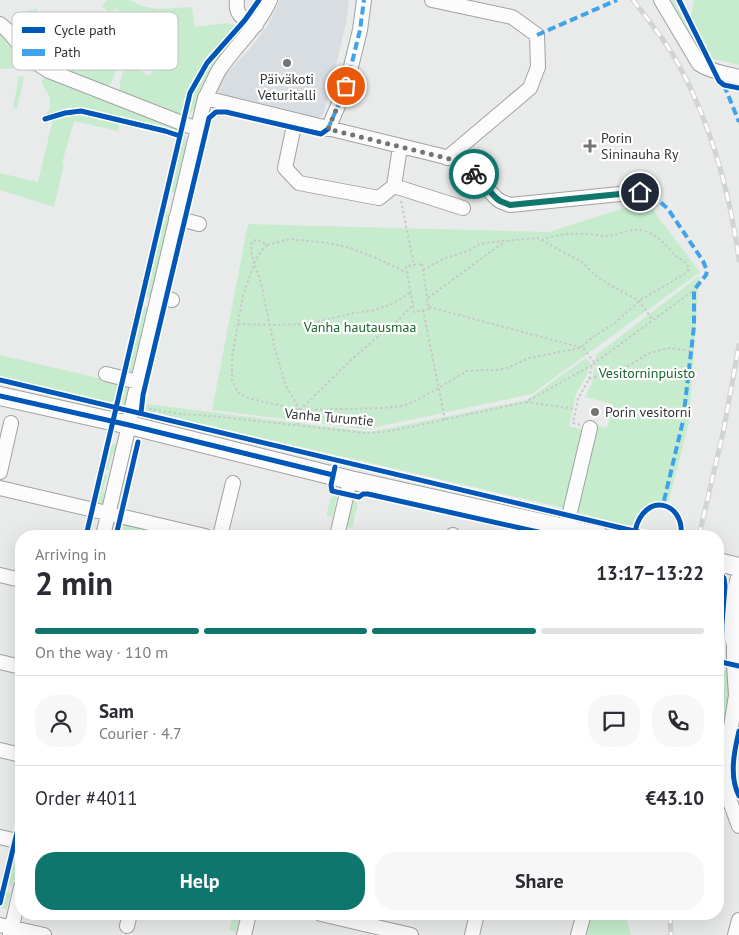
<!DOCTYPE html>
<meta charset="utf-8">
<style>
:root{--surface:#fff;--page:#f7f7f7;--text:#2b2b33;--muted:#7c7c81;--line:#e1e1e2;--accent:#0f766e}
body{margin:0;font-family:"PT Sans",sans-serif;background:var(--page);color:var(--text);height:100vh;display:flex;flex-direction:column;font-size:19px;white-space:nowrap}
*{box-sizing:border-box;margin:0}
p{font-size:16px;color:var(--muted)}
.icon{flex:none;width:28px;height:28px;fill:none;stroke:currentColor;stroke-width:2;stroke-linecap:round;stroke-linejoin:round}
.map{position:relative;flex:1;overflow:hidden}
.drawer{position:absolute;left:15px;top:530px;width:709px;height:390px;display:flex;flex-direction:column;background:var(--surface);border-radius:20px;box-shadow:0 5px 20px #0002}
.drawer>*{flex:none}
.pin{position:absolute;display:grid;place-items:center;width:42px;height:42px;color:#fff;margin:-21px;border:2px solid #fff;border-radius:50%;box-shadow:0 1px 5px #0007}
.courier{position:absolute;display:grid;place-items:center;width:50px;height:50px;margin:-25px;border:4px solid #0f766e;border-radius:50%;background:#fff;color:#222;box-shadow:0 1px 6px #0007}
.summary em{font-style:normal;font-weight:600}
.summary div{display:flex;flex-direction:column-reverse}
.summary{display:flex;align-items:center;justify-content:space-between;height:85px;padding:0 20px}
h1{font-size:32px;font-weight:600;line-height:38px}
.bar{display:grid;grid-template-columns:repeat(4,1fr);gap:8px 5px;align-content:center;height:60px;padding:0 20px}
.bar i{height:6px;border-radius:4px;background:var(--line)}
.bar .selected{background:var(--accent)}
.bar p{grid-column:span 4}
.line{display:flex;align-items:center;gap:12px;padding:0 20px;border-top:1px solid var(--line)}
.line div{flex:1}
.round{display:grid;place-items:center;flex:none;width:52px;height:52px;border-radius:20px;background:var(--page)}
.button{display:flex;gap:10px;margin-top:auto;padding:10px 20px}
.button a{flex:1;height:58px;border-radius:20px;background:var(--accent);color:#fff;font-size:20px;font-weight:600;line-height:58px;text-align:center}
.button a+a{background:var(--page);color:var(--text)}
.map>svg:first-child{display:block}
.built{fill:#d8dde1}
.green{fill:#c6eccd}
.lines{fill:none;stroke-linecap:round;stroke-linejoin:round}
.minor-casing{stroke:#a1a2a2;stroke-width:16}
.major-casing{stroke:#a1a2a2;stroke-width:20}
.path{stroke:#c8c8c9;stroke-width:2;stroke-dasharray:2.5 2.5;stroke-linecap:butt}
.minor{stroke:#fcfcfc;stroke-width:14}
.major{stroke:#fcfcfc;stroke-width:18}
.rail-casing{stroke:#d2d3d3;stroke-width:5}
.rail{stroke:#fff;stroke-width:3;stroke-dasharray:9;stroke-linecap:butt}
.quiet{stroke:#3ea3eb;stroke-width:4;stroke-dasharray:8 4;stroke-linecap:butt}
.cycleway-casing{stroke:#fff;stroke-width:8}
.cycleway{stroke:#0057b8;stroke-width:5}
.done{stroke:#737474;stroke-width:5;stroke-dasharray:0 9}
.route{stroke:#0f766e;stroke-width:6}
.poi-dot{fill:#737474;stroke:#fff;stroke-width:2}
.labels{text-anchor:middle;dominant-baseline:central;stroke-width:4.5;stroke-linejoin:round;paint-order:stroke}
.poi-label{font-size:14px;fill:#333434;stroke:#fff;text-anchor:start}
.park-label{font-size:14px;fill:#19662f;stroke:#fff}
.street-label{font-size:14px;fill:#333434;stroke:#fff}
.key{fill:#fff;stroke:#c2c2c2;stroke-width:1}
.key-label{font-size:14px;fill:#333434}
</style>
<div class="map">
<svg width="739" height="935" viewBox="0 0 739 935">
<rect width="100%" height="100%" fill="#e9eaea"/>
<path class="built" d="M 280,0 L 349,0 L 346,23 L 332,82 L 323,115 L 318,118 L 310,119 L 218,94 L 217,89 L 225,74 L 248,51 L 268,25 Z"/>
<path class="green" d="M 108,0 L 129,0 L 142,6 L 158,9 L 192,7 L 195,27 L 227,23 L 247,29 L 200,102 L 190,114 L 177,116 L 120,93 C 119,82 122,70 129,62 L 149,76 L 174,44 L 138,15 L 130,22 L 116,8 L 110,13 L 102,6 Z
M 667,0 L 674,0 L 706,62 L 702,60 Z
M 694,0 L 739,0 L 739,65 L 714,59 L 711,57 L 692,20 L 691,16 Z
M 37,9 C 39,25 47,33 58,44 L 84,18 L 117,52 L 121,59 L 111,83 L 106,87 L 44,61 L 27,45 L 18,29 L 20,18 L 27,11 Z
M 0,33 L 33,66 L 33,72 L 14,68 L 0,69 Z
M 48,74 L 171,125 L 177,129 L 178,133 L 168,128 L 86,109 L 67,108 L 45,116 L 50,108 L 50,98 L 41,82 Z
M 19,76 L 24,77 L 17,109 L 13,108 Z
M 80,113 L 120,122 L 118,131 L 74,121 L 62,163 L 64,164 L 54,207 L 0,190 L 0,173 L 38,182 L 53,119 L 64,115 Z
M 183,136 L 185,136 C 191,150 180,178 176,194 L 171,191 L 171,188 Z
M 646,201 L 700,272 L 532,394 L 367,429 L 212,410 L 248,224 L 549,232 Z
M 166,212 L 168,213 L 170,221 L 152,296 L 149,298 L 145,297 L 165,213 Z
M 699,276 L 689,423 L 668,503 C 647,500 642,508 632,525 L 626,525 L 575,512 L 596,425 L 607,428 L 613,404 L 585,397 L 592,382 L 596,355 Z
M 143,307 L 147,307 L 148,309 L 135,373 L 127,375 Z
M 0,355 L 119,383 L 115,401 L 112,403 L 0,377 Z
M 586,358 L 590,363 L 586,377 L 576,394 L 569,426 L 583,430 L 564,508 L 146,411 L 147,404 L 370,432 L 527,400 Z
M 125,385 L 129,387 C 131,392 129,403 124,406 C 119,400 123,392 125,385 Z
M 111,444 L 117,444 L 117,448 L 112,455 L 108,470 L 105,469 Z
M 103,475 L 107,475 L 103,490 L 106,498 L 103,503 L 97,504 Z
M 120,478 L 127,480 L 120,510 L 116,507 Z
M 337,496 L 336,502 L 333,517 L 326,516 L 331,497 Z
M 353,499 L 358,504 L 352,528 L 346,526 L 350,504 Z
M 125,522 L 185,536 L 122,536 Z
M 730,669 L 730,692 L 725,723 L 723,723 L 722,674 L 725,670 Z
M 15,849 L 20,853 L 20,856 L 13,885 L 7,884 Z
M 5,892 L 11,893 L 6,909 L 1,908 Z
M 233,914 L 240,914 L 236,932 L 229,930 Z
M 590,914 L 625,914 L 631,935 L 584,935 Z"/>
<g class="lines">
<defs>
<path id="minor" d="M 237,0 C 235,16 243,18 256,25
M 432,0 L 512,17 L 537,35 L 538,67 L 530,88 L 447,158
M 661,0 L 699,64 C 711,72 725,73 739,77
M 0,24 L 9,32 L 32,60 L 49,71 L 197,129
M 205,98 L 454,159 L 462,162 L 468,168 L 496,198 L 500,201 L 510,205 L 640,192
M 295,121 L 285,168 L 299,183 L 379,198 L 394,186 L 400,147
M 328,129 L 346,87 L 360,30 L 364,0
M 394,186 L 463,208
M 176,218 L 199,224
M 158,296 L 172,300
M 106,374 L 138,382
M 0,472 L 11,423
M 0,488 L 205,536
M 566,529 L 590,428
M 103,536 L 129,425 L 131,411 L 205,98 C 210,89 214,79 219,70 C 235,46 258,27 270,0
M 220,536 L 233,483
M 337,536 L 350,480
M 453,536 L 453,535
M 0,575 L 21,580
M 734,640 L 734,665 L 736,695 L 724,771 L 728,796 L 739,826
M 0,662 L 21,667
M 0,750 L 21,755
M 0,837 L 21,842
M 321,914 L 411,935
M 0,925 L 44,935
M 127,926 L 130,914
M 10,935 L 21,887
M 244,935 L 249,914
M 472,935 L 477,914
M 578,935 L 584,914
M 735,935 L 739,920"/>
<path id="major" d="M 0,396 L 129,425 L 350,480 L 600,536
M 718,562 L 739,567
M 739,581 C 736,594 730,628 735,641 C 735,643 738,646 739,648"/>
</defs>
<use href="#minor" class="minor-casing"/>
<use href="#major" class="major-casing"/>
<path class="path" d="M 401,201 L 414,265
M 267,245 L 261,251 L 254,263 L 261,283 L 274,346 L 286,386 L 300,410
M 422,264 L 429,309 L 414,312 L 406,266 Z
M 423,270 L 443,259 L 468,251 L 480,244 L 493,242 L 537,238 L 582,262 L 596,276 L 610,285 L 639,301 L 653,320
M 408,273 L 374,257 L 350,248 L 328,243 L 289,239 L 267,245 L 258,240 L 252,241 L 251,250 L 254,263 L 243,296 L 238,324 L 232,357 L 232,381 L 238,392 L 247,398 L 300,410 L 383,408 L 403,406 L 421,398 L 467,371 L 485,370 L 497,370 L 507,368 L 529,358 L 580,348 L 593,337 L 615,323 L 639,301 L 683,275 L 689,270 C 688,261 680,260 674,254 C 665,244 655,232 640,230 C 630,229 620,234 610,236 C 602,237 595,234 587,234 C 573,233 556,234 542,240
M 428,298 L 504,242
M 429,307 L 583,348 L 595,363
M 423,310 L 445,420
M 238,324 L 270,325 L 308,324 L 354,313 L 375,310 L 392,304 L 411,292
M 589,379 L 630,365 L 647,354 L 669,348 L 690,351
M 526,402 L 576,409
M 144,408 L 180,414 L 212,416 L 365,433 L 384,432 L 406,428 L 526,402 L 592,365
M 298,425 L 300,410 L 352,359 L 399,319 L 413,305
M 580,425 L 573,423 L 578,399 L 589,379 L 592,365 L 694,290"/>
<use href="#minor" class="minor"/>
<use href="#major" class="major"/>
<defs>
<path id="rail" d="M 633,0 C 650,22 668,44 681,69 C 712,128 730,194 739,260
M 699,536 L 724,428 L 739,345
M 670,914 L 671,935"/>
</defs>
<use href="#rail" class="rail-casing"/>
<use href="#rail" class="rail"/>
<path class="quiet" d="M 537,35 L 617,0
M 724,85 L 739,122
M 328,129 L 346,87 L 360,30 L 364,0
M 640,192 L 654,196 L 668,209 L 703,261 L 707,271 L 706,275 L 694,290 L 694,326 L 683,421 L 663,505"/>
<defs>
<path id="cycleway" d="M 679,0 L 719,81 L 724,85 L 739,88
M 45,119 L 65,113 L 81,111 L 165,131 L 180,136
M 0,380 L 655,536
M 0,396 L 129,425 L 333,475
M 141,413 L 143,395 L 209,118 L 216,112 L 226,112 L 321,134 L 328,129
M 335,467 L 331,485 L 332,491 L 359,497 L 363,494 L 368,494 L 556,536
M 635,531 C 644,491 685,501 681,536
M 86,536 L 190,93 L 207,63 L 245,20 L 259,0
M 116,536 L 138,442
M 718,573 L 720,574 L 724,578 L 725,586 L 722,623 L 721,662 L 739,666
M 739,731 C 734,752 729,776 739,796
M 718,744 C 723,716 716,690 721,662
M 0,903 L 21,816"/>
</defs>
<use href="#cycleway" class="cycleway-casing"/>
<use href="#cycleway" class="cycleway"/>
</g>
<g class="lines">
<path class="done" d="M 346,86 L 328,129 L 454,160 L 462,162 L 474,174"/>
<path class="route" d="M 474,174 L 496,198 L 500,201 L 510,205 L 640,192"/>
</g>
<g class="poi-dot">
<circle cx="287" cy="63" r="5"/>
<path d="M587.5 138.5h5v5h5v5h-5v5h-5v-5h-5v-5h5z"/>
<circle cx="595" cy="412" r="5"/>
</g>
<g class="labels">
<g class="poi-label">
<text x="287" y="79" text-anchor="middle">Päiväkoti<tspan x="287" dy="16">Veturitalli</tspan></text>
<text x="601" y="138">Porin<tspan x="601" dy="16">Sininauha Ry</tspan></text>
<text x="605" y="412">Porin vesitorni</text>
</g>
<g class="park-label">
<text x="360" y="327">Vanha hautausmaa</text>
<text x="647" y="373">Vesitorninpuisto</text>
</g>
<g class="street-label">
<text transform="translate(329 417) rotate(5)">Vanha Turuntie</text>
</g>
</g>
<rect x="12" y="12" width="166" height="58" rx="8" class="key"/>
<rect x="22" y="27" width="23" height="6" fill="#0057b8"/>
<rect x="22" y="49" width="23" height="7" fill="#3ea3eb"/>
<g class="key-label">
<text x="54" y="35">Cycle path</text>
<text x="54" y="57">Path</text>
</g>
</svg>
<div class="pin" style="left:346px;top:86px;background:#ea580c"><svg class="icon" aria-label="bag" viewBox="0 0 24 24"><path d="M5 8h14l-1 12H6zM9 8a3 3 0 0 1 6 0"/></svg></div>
<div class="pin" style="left:640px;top:192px;background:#1f2937"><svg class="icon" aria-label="home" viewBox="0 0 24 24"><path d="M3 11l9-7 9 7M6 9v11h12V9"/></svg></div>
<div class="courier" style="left:474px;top:174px"><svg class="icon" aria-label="bike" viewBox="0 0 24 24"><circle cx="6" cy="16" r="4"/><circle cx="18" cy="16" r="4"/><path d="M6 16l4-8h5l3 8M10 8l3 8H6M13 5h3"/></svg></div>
<section class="drawer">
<div class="summary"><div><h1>2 min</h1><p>Arriving in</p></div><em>13:17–13:22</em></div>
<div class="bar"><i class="selected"></i><i class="selected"></i><i class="selected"></i><i></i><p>On the way · 110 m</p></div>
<div class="line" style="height:90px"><a class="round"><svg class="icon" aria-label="person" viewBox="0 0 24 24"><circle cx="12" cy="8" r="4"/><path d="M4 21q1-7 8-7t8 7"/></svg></a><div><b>Sam</b><p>Courier · 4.7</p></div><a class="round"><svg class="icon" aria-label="chat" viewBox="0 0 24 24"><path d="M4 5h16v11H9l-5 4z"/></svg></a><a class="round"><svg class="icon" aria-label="phone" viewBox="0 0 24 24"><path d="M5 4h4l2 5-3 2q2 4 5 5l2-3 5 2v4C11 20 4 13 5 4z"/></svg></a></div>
<div class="line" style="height:65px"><div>Order #4011</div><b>€43.10</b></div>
<div class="button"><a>Help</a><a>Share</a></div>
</section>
</div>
